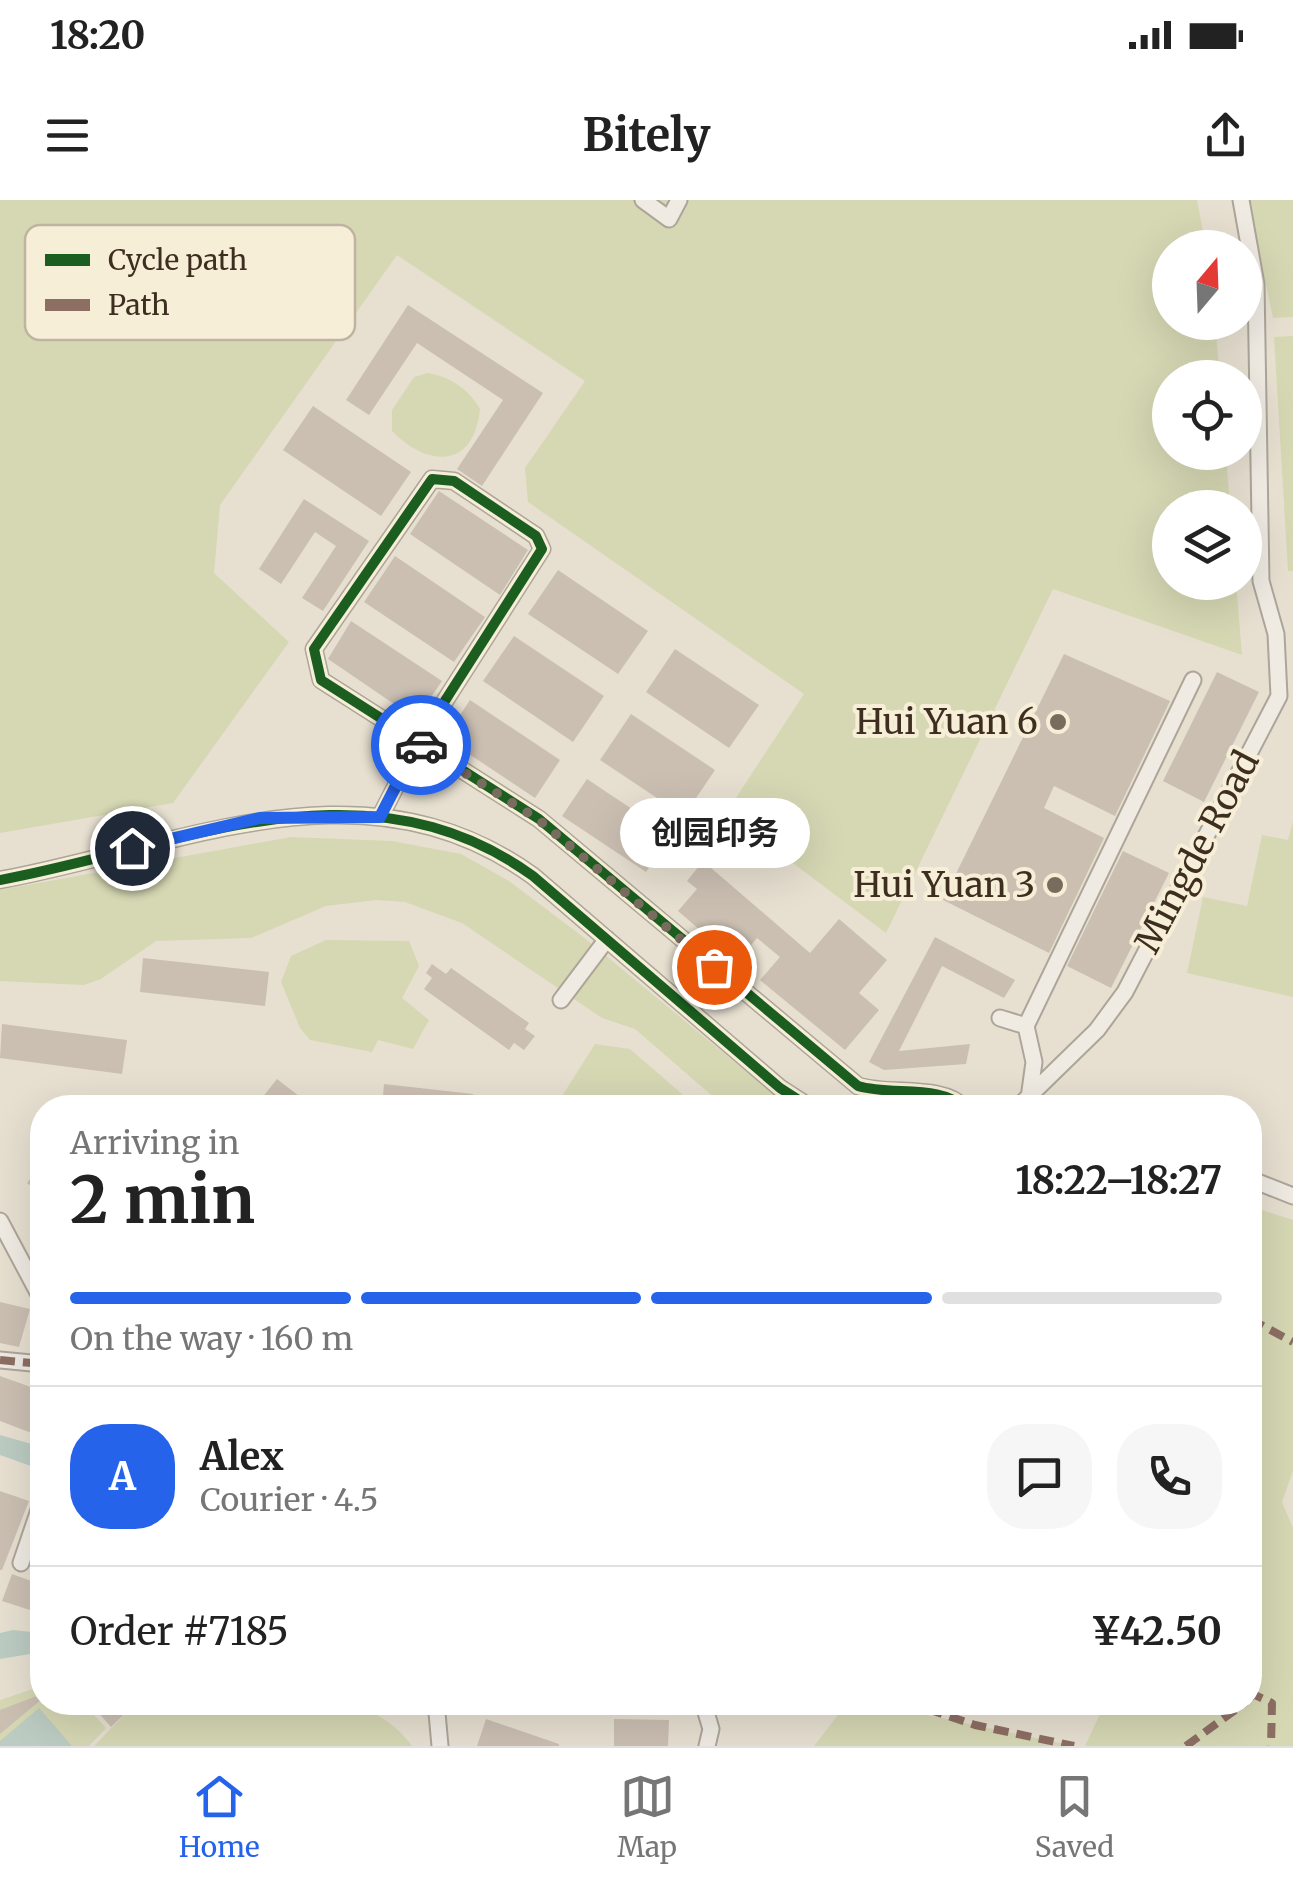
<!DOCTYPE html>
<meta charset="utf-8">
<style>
:root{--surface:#fff;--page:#f6f6f6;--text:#222;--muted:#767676;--line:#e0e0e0;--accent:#2563eb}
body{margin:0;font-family:Merriweather,"Noto Sans SC",serif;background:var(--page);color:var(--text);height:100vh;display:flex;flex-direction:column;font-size:38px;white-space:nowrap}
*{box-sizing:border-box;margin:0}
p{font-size:32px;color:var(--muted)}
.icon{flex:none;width:55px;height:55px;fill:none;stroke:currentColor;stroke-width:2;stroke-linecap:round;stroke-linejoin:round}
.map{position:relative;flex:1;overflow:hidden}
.drawer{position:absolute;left:30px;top:895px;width:1232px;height:620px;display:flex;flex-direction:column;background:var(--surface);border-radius:40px;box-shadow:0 10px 40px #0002}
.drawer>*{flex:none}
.needle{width:65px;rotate:19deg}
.controls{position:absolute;left:1152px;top:30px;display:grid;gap:20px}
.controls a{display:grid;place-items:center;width:110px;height:110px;border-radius:50%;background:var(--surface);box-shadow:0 10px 40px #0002;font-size:50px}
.pin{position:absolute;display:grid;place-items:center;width:85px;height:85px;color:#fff;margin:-42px;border:5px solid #fff;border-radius:50%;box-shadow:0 2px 10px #0007}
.courier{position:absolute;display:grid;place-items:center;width:100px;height:100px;margin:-50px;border:8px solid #2563eb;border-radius:50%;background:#fff;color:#222;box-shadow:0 2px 12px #0007}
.bubble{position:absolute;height:70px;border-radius:35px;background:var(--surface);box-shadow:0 10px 40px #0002;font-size:32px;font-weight:700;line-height:70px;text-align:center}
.overview em{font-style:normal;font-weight:700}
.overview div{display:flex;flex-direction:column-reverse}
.overview{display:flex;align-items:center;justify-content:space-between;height:170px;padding:0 40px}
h1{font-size:65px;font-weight:700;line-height:75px}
.bar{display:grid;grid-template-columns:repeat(4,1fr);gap:15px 10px;align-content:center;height:120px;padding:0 40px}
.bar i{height:12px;border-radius:8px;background:var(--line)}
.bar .active{background:var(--accent)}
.bar p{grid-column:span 4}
.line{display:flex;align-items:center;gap:25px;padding:0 40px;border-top:2px solid var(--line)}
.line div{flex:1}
.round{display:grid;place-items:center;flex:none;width:105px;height:105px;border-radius:40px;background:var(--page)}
.status{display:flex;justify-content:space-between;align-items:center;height:70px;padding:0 50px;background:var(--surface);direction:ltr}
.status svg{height:28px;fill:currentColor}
header{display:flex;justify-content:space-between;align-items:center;height:130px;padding:0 40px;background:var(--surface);font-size:45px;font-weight:700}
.tabs{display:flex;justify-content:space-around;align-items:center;height:140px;border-top:2px solid var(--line);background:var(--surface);font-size:28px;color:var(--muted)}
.tabs a{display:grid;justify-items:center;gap:5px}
.tabs .active{color:var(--accent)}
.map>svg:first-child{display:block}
.green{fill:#d6d7b3}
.water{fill:#bcccc2}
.building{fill:#cbbfb2}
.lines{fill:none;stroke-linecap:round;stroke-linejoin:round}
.minor-casing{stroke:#ada599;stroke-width:19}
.minor{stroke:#efebe3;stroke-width:15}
.quiet{stroke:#8d6e63;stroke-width:8;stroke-dasharray:15 8;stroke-linecap:butt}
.cycleway-casing{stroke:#f7eed8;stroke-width:16}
.cycleway{stroke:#1b5e20;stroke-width:10}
.done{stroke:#786c5e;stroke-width:10;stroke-dasharray:0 18}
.route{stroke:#2563eb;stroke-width:12}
.poi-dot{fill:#786c5e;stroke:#f7eed8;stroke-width:4}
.labels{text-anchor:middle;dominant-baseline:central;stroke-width:8;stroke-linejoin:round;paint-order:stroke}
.poi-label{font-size:35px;fill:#3d2e20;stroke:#f7eed8;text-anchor:end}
.street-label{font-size:35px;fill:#3d2e20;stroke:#f7eed8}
.key{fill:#f7eed8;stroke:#bfb4a1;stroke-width:2.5}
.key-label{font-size:28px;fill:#3d2e20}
</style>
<div class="status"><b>18:20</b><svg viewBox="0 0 49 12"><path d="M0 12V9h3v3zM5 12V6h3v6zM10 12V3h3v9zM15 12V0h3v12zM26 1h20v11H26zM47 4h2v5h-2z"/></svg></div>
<header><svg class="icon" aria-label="menu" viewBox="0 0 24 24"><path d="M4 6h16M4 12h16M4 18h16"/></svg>Bitely<svg class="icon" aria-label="share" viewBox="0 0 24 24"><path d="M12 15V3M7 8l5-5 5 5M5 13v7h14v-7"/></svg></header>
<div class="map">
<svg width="1293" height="1546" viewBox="0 0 1293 1546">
<rect width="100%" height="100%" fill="#e7e0d1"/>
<path class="green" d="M 0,0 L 1197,0 L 1206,47 L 1170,48 L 1170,122 L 1215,123 L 1220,177 L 1170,178 L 1170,252 L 1226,253 L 1230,307 L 1170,308 L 1170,382 L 1236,383 L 1242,455 L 1053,389 L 886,733 L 726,613 L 804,494 L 528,302 L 525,268 L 585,181 L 397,55 L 220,305 L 214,373 L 289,442 L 173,603 L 0,633 Z
M 1248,0 L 1293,0 L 1293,117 L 1273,118 Z
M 1293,136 L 1293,371 L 1288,371 L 1274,137 Z
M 428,173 C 449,176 470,190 480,209 C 474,269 428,268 392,231 L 392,210 L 414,177 Z
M 1293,621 L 1293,797 L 1187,773 L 1203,697 L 1247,706 L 1262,635 L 1288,640 Z
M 291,637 L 392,641 L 461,654 L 509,681 L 582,736 L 789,907 L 725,907 L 635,829 L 602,818 L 462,723 L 405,702 L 376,700 L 326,706 L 251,738 L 156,741 L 101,779 L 84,785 L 0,781 L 0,690 Z
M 326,740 L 409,741 L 419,766 L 402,798 L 429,820 L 413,849 L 378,840 L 372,852 L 310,840 L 300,828 L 281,782 L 291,756 Z
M 595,844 L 630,849 L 697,907 L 555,907 Z
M 1250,1006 L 1293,1020 L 1293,1271 L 1282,1302 L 1293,1328 L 1293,1546 L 1085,1546 L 1105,1503 L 1250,1502 Z
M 42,1486 L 42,1502 L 83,1503 L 106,1528 L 89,1546 L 0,1546 L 0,1500 Z
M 137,1502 C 187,1502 331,1493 371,1512 C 388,1520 401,1531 412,1546 L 94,1546 Z
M 848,1502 L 870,1503 L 1074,1546 L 814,1546 Z"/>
<path class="water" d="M 0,1235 L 42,1247 L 42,1270 L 0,1255 Z
M 13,1430 L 42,1433 L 42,1452 L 0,1459 L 0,1433 Z
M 39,1508 L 72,1546 L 0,1546 L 0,1541 Z"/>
<path class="building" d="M 408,105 L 543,193 L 482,286 L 457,269 L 503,200 L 417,143 L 369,215 L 346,200 Z
M 313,206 L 411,272 L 381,316 L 283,250 Z
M 439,291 L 528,350 L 500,395 L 410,334 Z
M 304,299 L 369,341 L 323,411 L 302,398 L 336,346 L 315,332 L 281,384 L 259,369 Z
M 395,356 L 485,417 L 454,462 L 364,402 Z
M 558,370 L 648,431 L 618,474 L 528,414 Z
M 351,421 L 442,481 L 416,519 L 328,459 Z
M 514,436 L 604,496 L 573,542 L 483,481 Z
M 675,449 L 759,505 L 729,548 L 646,492 Z
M 1064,454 L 1170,501 L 1115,616 L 1054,586 L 1044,608 L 1104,638 L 1049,753 L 943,700 Z
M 1217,472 L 1259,492 L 1204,602 L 1163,581 Z
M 470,500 L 560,560 L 535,598 L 445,538 Z
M 631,514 L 715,570 L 684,616 L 600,560 Z
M 587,579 L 671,635 L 646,672 L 562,616 Z
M 1123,651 L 1169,673 L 1111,788 L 1067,766 Z
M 703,661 L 810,753 L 839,719 L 887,760 L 859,793 L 879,810 L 845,850 L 760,780 L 780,757 L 757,738 L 737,762 L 678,711 L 697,689 L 687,681 Z
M 935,737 L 1015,780 L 1004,798 L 942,766 L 899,851 L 970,844 L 966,864 L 884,870 L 869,862 Z
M 143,758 L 269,772 L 265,806 L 140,792 Z
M 432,764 L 446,774 L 451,768 L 529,823 L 525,829 L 535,836 L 524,850 L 514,843 L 509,850 L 424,789 L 432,778 L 426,773 Z
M 2,824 L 127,840 L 122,874 L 0,858 Z
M 277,879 L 299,896 L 313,908 L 254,908 Z
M 384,884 L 473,894 L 471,906 L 382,908 Z
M 42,963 L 42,994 L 27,983 Z
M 0,1102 L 30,1109 L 19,1147 L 0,1143 Z
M 0,1176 L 42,1191 L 42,1237 L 0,1221 Z
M 0,1291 L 29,1301 L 2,1370 L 0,1370 Z
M 12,1374 L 42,1385 L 42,1408 L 32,1405 L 30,1410 L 2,1401 Z
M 42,1494 L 42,1499 L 0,1534 L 0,1510 Z
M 89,1502 L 137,1502 L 111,1527 Z
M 486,1519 L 559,1544 L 559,1546 L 477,1546 Z
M 614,1519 L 669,1520 L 668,1546 L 614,1546 Z"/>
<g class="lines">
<defs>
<path id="minor" d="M 643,0 L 669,19 L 679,0
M 380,617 L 418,543 L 542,349 L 536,336 L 454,281 L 432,279 L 314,449 L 321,480 L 539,619 L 858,886 C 890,896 943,884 964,908
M 0,680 C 180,647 364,554 533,676 L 780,888 L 811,908
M 561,800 L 607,739
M 1000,818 L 1026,826
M 1029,898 L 1034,862 L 1026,826 L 1193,480
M 1017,908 L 1097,830 L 1125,792 L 1279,496 L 1276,434 L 1261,381 L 1256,84 L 1241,0
M 1250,979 L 1293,996
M 0,1021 L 42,1100
M 0,1160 L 42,1164
M 21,1363 L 42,1301
M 436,1502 L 440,1546
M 703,1502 L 711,1529 L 707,1546"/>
</defs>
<use href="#minor" class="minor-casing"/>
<use href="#minor" class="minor"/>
<path class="quiet" d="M 1250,1119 L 1293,1142
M 0,1160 L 42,1164
M 1250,1498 L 1253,1494 L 1272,1503 L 1271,1546
M 906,1502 L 975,1525 L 1074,1546
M 1186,1546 L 1246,1502"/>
<defs>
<path id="cycleway" d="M 380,617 L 418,543 L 542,349 L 536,336 L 454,281 L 432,279 L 314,449 L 321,480 L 539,619 L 858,886 C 890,896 943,884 964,908
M 0,680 C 180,647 364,554 533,676 L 780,888 L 811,908"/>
</defs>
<use href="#cycleway" class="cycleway-casing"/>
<use href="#cycleway" class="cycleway"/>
</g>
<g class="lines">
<path class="done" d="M 421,545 L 539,620 L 714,767"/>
<path class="route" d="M 132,648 L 260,618 L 380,617 L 418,543 L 421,545"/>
</g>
<g class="poi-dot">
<circle cx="1058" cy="522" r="10"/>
<circle cx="1055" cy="685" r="10"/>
</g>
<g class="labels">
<g class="poi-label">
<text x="1038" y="522">Hui Yuan 6</text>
<text x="1035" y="685">Hui Yuan 3</text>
</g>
<g class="street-label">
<text transform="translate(1197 652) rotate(-62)">Mingde Road</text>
</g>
</g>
<rect x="25" y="25" width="330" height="115" rx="15" class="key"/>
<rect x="45" y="54" width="45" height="12" fill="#1b5e20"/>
<rect x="45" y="99" width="45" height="12" fill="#8d6e63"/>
<g class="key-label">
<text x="108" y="70">Cycle path</text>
<text x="108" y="115">Path</text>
</g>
</svg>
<div class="controls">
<a><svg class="needle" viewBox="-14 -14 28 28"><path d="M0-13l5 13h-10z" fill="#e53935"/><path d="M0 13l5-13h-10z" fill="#767676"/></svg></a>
<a><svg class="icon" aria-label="locate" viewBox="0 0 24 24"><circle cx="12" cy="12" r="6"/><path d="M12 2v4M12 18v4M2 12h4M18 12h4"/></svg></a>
<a><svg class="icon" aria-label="layers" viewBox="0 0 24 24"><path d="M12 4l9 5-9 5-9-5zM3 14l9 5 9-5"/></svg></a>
</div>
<div class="pin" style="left:714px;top:767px;background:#ea580c"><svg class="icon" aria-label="bag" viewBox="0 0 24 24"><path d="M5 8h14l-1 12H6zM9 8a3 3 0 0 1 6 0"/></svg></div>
<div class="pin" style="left:132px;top:648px;background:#1f2937"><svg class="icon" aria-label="home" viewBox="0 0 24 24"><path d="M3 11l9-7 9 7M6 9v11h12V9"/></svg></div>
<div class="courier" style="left:421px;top:545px"><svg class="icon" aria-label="car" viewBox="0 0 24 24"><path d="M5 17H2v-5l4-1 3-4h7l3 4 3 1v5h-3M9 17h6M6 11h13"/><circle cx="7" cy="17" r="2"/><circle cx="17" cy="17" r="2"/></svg></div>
<div class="bubble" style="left:620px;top:598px;width:190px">创园印务</div>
<section class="drawer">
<div class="overview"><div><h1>2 min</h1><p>Arriving in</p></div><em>18:22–18:27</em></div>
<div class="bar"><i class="active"></i><i class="active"></i><i class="active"></i><i></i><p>On the way · 160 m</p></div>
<div class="line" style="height:180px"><b class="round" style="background:var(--accent);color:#fff">A</b><div><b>Alex</b><p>Courier · 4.5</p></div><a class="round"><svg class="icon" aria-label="chat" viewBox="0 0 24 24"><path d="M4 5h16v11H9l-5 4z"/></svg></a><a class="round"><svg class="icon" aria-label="phone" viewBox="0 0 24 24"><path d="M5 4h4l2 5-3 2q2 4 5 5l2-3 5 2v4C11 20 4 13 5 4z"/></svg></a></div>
<div class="line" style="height:130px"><div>Order #7185</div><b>¥42.50</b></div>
</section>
</div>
<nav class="tabs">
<a class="active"><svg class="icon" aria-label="home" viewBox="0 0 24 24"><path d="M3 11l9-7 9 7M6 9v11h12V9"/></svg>Home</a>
<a><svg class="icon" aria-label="map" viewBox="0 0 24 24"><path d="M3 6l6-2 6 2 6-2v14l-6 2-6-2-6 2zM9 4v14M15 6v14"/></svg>Map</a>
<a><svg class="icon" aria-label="saved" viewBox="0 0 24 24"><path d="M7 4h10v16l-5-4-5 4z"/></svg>Saved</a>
</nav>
